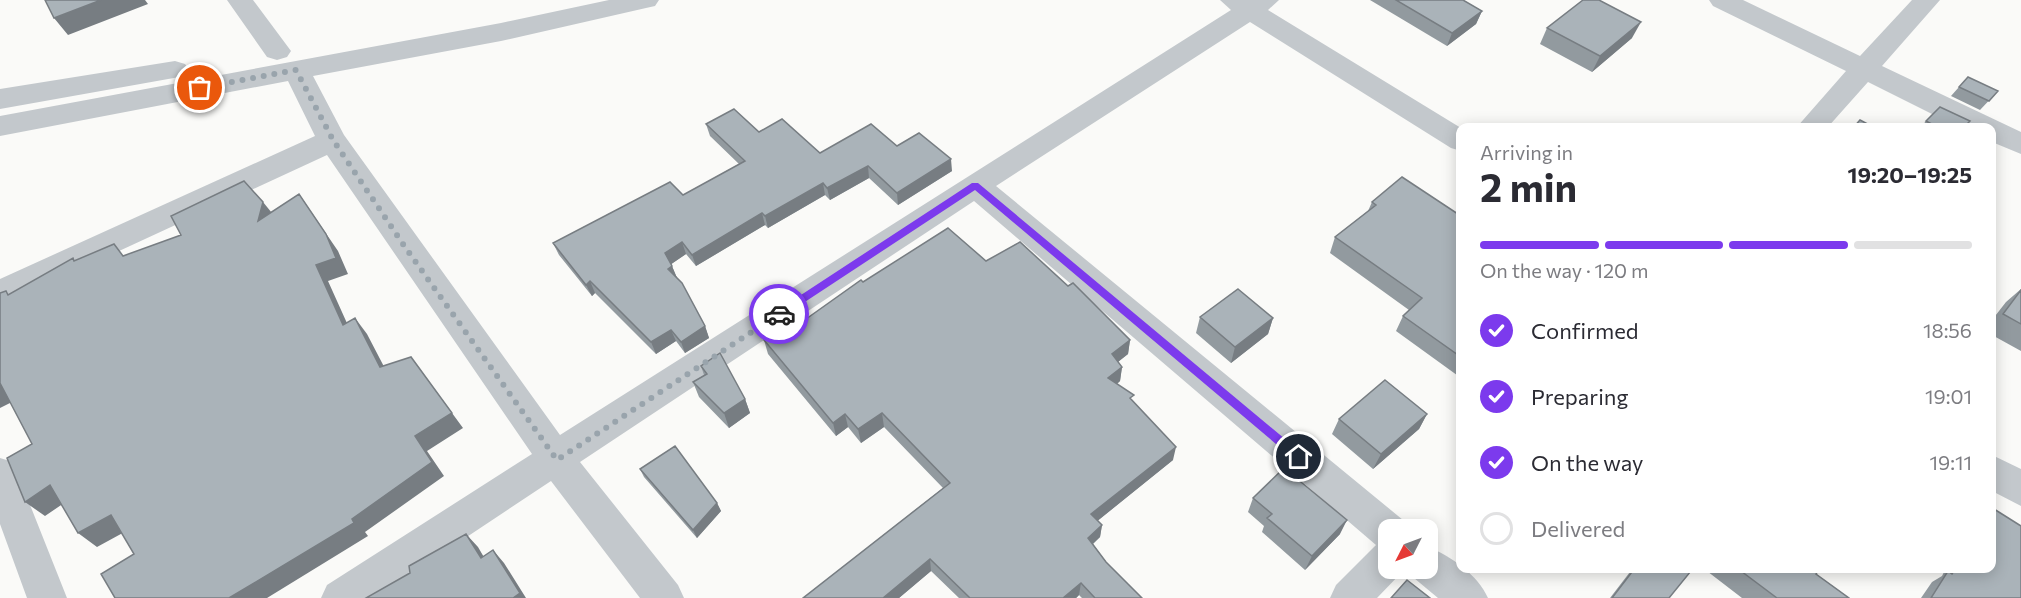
<!DOCTYPE html>
<meta charset="utf-8">
<style>
:root{--surface:#fff;--page:#f2f2f3;--text:#2b2b33;--muted:#7c7c81;--line:#e1e1e2;--accent:#7c3aed}
body{margin:0;font-family:Commissioner,sans-serif;background:var(--page);color:var(--text);height:100vh;display:flex;flex-direction:column;font-size:22px;white-space:nowrap}
*{box-sizing:border-box;margin:0}
p{font-size:20px;color:var(--muted)}
.icon{flex:none;width:33px;height:33px;fill:none;stroke:currentColor;stroke-width:2;stroke-linecap:round;stroke-linejoin:round}
.map{position:relative;flex:1;overflow:hidden}
.drawer{position:absolute;left:1456px;top:123px;width:540px;height:450px;display:flex;flex-direction:column;background:var(--surface);border-radius:12px;box-shadow:0 3px 15px #0003}
.drawer>*{flex:none}
.needle{width:39px;rotate:228deg}
.fabs{position:absolute;left:1378px;top:519px;display:grid;gap:12px}
.fabs a{display:grid;place-items:center;width:60px;height:60px;border-radius:12px;background:var(--surface);box-shadow:0 3px 15px #0003;font-size:30px}
.pin{position:absolute;display:grid;place-items:center;width:51px;height:51px;color:#fff;margin:-26px;border:3px solid #fff;border-radius:50%;box-shadow:0 2px 6px #0007}
.courier{position:absolute;display:grid;place-items:center;width:60px;height:60px;margin:-30px;border:4px solid #7c3aed;border-radius:50%;background:#fff;color:#222;box-shadow:0 2px 8px #0007}
.summary em{font-style:normal;font-weight:700}
.summary div{display:flex;flex-direction:column-reverse}
.summary{display:flex;align-items:center;justify-content:space-between;height:102px;padding:0 24px}
h1{font-size:39px;font-weight:700;line-height:45px}
.bar{display:grid;grid-template-columns:repeat(4,1fr);gap:9px 6px;align-content:center;height:72px;padding:0 24px}
.bar i{height:8px;border-radius:4px;background:var(--line)}
.bar .current{background:var(--accent)}
.bar p{grid-column:span 4}
ol{padding:0 24px;list-style:none}
li{display:flex;align-items:center;gap:18px;height:66px}
li p{margin-inline-start:auto}
li .icon{padding:6px;border-radius:50%;background:var(--accent);color:#fff;stroke-width:4}
li:last-child{color:var(--muted)}
li i{width:33px;height:33px;border:3px solid var(--line);border-radius:50%}
.map>svg:first-child{display:block}
.lines{fill:none;stroke-linecap:round;stroke-linejoin:round}
.minor{fill:#c3c8cc;fill-rule:evenodd}
.wall{fill:#929a9f}
.shaded-wall{fill:#777d82}
.building{fill:#aab3b9;stroke:#777d82;stroke-width:1.5}
.route{fill:#7c3aed}
.done{stroke:#99a4ac;stroke-width:6;stroke-dasharray:0 10.8}
</style>
<div class="map">
<svg width="2021" height="598" viewBox="0 0 2021 598">
<rect width="100%" height="100%" fill="#fafaf8"/>
<g class="lines">
<path class="minor" d="M 227,0 L 253,0 L 291,51 L 287,57 L 277,60 L 267,57 Z
M 609,0 L 659,0 L 655,6 L 646,8 L 501,41 L 313,76 L 344,135 L 560,435 L 1231,10 L 1220,0 L 1279,0 L 1268,10 L 1461,128 L 1461,151 L 1451,148 L 1250,22 L 996,186 L 1403,520 L 1407,530 L 1389,530 L 1389,568 L 1404,568 L 1403,571 L 1377,598 L 1330,598 L 1336,585 L 1376,545 L 974,201 L 580,462 L 678,585 L 684,598 L 640,598 L 551,481 L 375,598 L 321,598 L 327,585 L 532,454 L 327,155 L 0,306 L 0,279 L 315,136 L 288,81 L 0,136 L 0,116 L 501,23 Z
M 1709,0 L 1743,0 L 1860,56 L 1912,0 L 1940,0 L 1882,66 L 2021,132 L 2021,154 L 1992,142 L 1992,128 L 1960,128 L 1868,82 L 1827,128 L 1796,128 L 1846,71 L 1713,6 Z
M 175,61 L 185,64 L 189,70 L 185,76 L 0,109 L 0,89 Z
M 1992,455 L 2021,469 L 2021,506 L 1992,491 Z
M 0,458 L 13,462 L 67,598 L 27,598 L 0,524 Z
M 1428,547 C 1451,556 1478,575 1488,598 L 1438,598 L 1414,578 L 1410,568 L 1428,568 Z"/>
</g>
<path class="wall" d="M 1370,0 L 1463,0 L 1482,11 L 1476,24 L 1447,46 Z
M 1547,28 L 1632,38 L 1592,72 L 1540,44 Z
M 1959,87 L 1998,91 L 1980,110 L 1951,96 Z
M 1926,121 L 1964,128 L 1920,128 Z
M 706,124 L 759,132 L 820,153 L 897,146 L 952,171 L 898,205 L 869,178 L 830,200 L 825,195 L 768,228 L 765,225 L 696,266 L 686,254 L 671,264 L 677,278 L 705,326 L 709,338 L 685,353 L 676,341 L 656,354 L 595,293 L 592,296 L 559,255 L 553,243 L 683,195 L 739,164 L 710,136 Z
M 1372,202 L 1461,216 L 1461,378 L 1396,331 L 1403,316 L 1409,310 L 1330,253 L 1335,237 L 1368,211 Z
M 986,261 L 1068,286 L 1130,340 L 1128,354 L 1118,362 L 1122,367 L 1120,381 L 1117,384 L 1133,401 L 1173,460 L 1097,521 L 1102,525 L 1100,537 L 1093,544 L 1106,562 L 1142,598 L 1082,598 L 1079,595 L 1076,598 L 959,598 L 931,571 L 899,598 L 803,598 L 943,488 L 884,427 L 861,443 L 848,427 L 836,436 L 768,354 L 764,340 L 799,324 L 863,282 Z
M 2021,289 L 2021,351 L 1992,335 L 1992,320 L 2006,302 Z
M 1200,317 L 1273,318 L 1268,334 L 1231,363 L 1196,333 Z
M 701,366 L 745,399 L 750,413 L 729,428 L 699,397 L 693,382 L 704,375 Z
M 1427,414 L 1419,429 L 1373,469 L 1332,434 L 1339,419 Z
M 640,469 L 717,503 L 721,511 L 697,538 L 644,477 Z
M 1253,498 L 1340,534 L 1305,570 L 1262,532 L 1264,526 L 1248,512 Z
M 1994,509 L 2021,598 L 1921,598 L 1932,582 L 1942,576 L 1946,568 L 1992,568 L 1992,510 Z
M 1633,568 L 1687,568 L 1669,598 L 1610,598 Z
M 1703,568 L 1820,568 L 1816,574 L 1849,598 L 1742,598 Z"/>
<path class="shaded-wall" d="M 101,0 L 145,0 L 148,4 L 68,35 L 54,18 Z
M 1482,11 L 1476,24 L 1447,46 L 1452,33 Z
M 1641,22 L 1632,38 L 1592,72 L 1600,56 Z
M 951,159 L 952,171 L 898,205 L 897,193 Z
M 868,166 L 869,178 L 830,200 L 827,188 Z
M 823,183 L 825,195 L 768,228 L 765,216 Z
M 299,194 L 338,251 L 348,274 L 328,281 L 355,341 L 343,325 L 316,265 Z
M 263,202 L 276,218 L 258,221 Z
M 762,213 L 765,225 L 696,266 L 692,255 Z
M 682,242 L 686,254 L 670,265 L 665,253 Z
M 672,266 L 677,278 L 668,269 Z
M 590,281 L 595,293 L 592,296 L 586,285 Z
M 355,318 L 367,334 L 392,382 L 380,367 Z
M 1273,318 L 1268,334 L 1231,363 L 1235,347 Z
M 705,326 L 709,338 L 685,353 L 681,342 Z
M 671,330 L 676,341 L 656,354 L 651,342 Z
M 1130,340 L 1128,354 L 1110,368 L 1112,354 Z
M 411,357 L 463,428 L 427,451 L 444,476 L 365,532 L 368,536 L 267,598 L 229,598 L 352,519 L 415,436 Z
M 1122,367 L 1120,381 L 1107,392 L 1108,378 Z
M 0,383 L 20,398 L 0,408 Z
M 745,399 L 750,413 L 729,428 L 724,413 Z
M 882,413 L 884,427 L 861,443 L 858,429 Z
M 845,414 L 848,427 L 836,436 L 833,423 Z
M 1427,414 L 1419,429 L 1373,469 L 1381,454 Z
M 1176,447 L 1173,460 L 1090,527 L 1091,514 Z
M 50,485 L 70,499 L 45,516 L 25,502 Z
M 717,503 L 721,511 L 697,538 L 693,530 Z
M 111,515 L 130,529 L 97,547 L 78,533 Z
M 1347,520 L 1340,534 L 1305,570 L 1312,556 Z
M 1102,525 L 1100,537 L 1086,550 L 1088,538 Z
M 466,534 L 478,547 L 492,571 L 481,558 Z
M 493,550 L 504,563 L 526,598 L 513,598 Z
M 930,559 L 931,571 L 899,598 L 883,598 Z
M 1081,583 L 1079,595 L 1076,598 L 1063,598 Z"/>
<path class="building" d="M 45,0 L 101,0 L 54,18 Z
M 1396,0 L 1463,0 L 1482,11 L 1452,33 Z
M 1583,0 L 1599,0 L 1641,22 L 1600,56 L 1547,28 Z
M 1968,77 L 1998,91 L 1989,101 L 1959,87 Z
M 1940,107 L 1970,121 L 1963,128 L 1939,128 L 1926,121 Z
M 734,109 L 759,132 L 782,119 L 820,153 L 871,124 L 897,146 L 919,133 L 951,159 L 897,193 L 868,166 L 827,188 L 823,183 L 765,216 L 762,213 L 692,255 L 682,242 L 665,253 L 672,266 L 668,269 L 682,283 L 705,326 L 681,342 L 671,330 L 651,342 L 590,281 L 586,285 L 553,243 L 670,182 L 683,195 L 745,161 L 706,124 Z
M 1860,120 L 1875,128 L 1853,128 Z
M 1402,177 L 1461,216 L 1461,357 L 1403,316 L 1422,298 L 1335,237 L 1376,205 L 1372,202 Z
M 244,181 L 263,202 L 258,221 L 299,194 L 326,234 L 336,258 L 316,265 L 343,325 L 355,318 L 380,367 L 411,357 L 452,413 L 415,436 L 432,462 L 352,519 L 354,523 L 229,598 L 115,598 L 101,574 L 134,554 L 111,515 L 78,533 L 50,485 L 25,502 L 7,458 L 32,444 L 0,383 L 0,293 L 6,291 L 8,295 L 73,258 L 74,261 L 114,244 L 123,256 L 181,235 L 171,216 Z
M 948,228 L 986,261 L 1020,242 L 1068,286 L 1073,283 L 1130,340 L 1112,354 L 1122,367 L 1108,378 L 1134,395 L 1130,398 L 1176,447 L 1091,514 L 1102,525 L 1088,538 L 1106,562 L 1142,598 L 1095,598 L 1081,583 L 1063,598 L 970,598 L 930,559 L 883,598 L 803,598 L 950,483 L 882,413 L 858,429 L 845,414 L 833,423 L 764,340 L 796,320 L 799,324 L 861,280 L 863,282 Z
M 1238,289 L 1273,318 L 1235,347 L 1200,317 Z
M 2021,290 L 2021,324 L 2003,314 Z
M 720,353 L 745,399 L 724,413 L 693,382 L 707,374 L 701,366 Z
M 1385,380 L 1427,414 L 1381,454 L 1339,419 Z
M 675,446 L 717,503 L 693,530 L 640,469 Z
M 1284,468 L 1347,520 L 1312,556 L 1267,518 L 1272,514 L 1253,498 Z
M 1994,509 L 2021,526 L 2021,598 L 1931,598 L 1948,571 L 1952,574 L 1956,568 L 1992,568 L 1992,511 Z
M 466,534 L 481,558 L 493,550 L 520,593 L 513,598 L 366,598 L 410,573 L 409,566 Z
M 1635,568 L 1687,568 L 1691,571 L 1669,598 L 1612,598 Z
M 1737,568 L 1820,568 L 1816,574 L 1849,598 L 1777,598 Z
M 1407,580 L 1430,598 L 1391,598 Z"/>
<path class="route" d="M 972,183 L 978,183 L 1303,454 L 1303,460 L 1295,460 L 975,190 L 782,317 L 775,317 L 775,312 Z"/>
<g class="lines">
<path class="done" d="M 200,88 L 296,70 L 333,140 L 405,247 L 557,460 L 779,314"/>
</g>
</svg>
<div class="fabs">
<a><svg class="needle" viewBox="-14 -14 28 28"><path d="M0-13l5 13h-10z" fill="#e53935"/><path d="M0 13l5-13h-10z" fill="#7c7c81"/></svg></a>
</div>
<div class="pin" style="left:200px;top:88px;background:#ea580c"><svg class="icon" aria-label="bag" viewBox="0 0 24 24"><path d="M5 8h14l-1 12H6zM9 8a3 3 0 0 1 6 0"/></svg></div>
<div class="pin" style="left:1299px;top:457px;background:#1f2937"><svg class="icon" aria-label="home" viewBox="0 0 24 24"><path d="M3 11l9-7 9 7M6 9v11h12V9"/></svg></div>
<div class="courier" style="left:779px;top:314px"><svg class="icon" aria-label="car" viewBox="0 0 24 24"><path d="M5 17H2v-5l4-1 3-4h7l3 4 3 1v5h-3M9 17h6M6 11h13"/><circle cx="7" cy="17" r="2"/><circle cx="17" cy="17" r="2"/></svg></div>
<section class="drawer">
<div class="summary"><div><h1>2 min</h1><p>Arriving in</p></div><em>19:20–19:25</em></div>
<div class="bar"><i class="current"></i><i class="current"></i><i class="current"></i><i></i><p>On the way · 120 m</p></div>
<ol>
<li><svg class="icon" aria-label="check" viewBox="0 0 24 24"><path d="M5 12l5 5 9-10"/></svg>Confirmed<p>18:56</p></li>
<li><svg class="icon" aria-label="check" viewBox="0 0 24 24"><path d="M5 12l5 5 9-10"/></svg>Preparing<p>19:01</p></li>
<li><svg class="icon" aria-label="check" viewBox="0 0 24 24"><path d="M5 12l5 5 9-10"/></svg>On the way<p>19:11</p></li>
<li><i></i>Delivered</li>
</ol>
</section>
</div>
